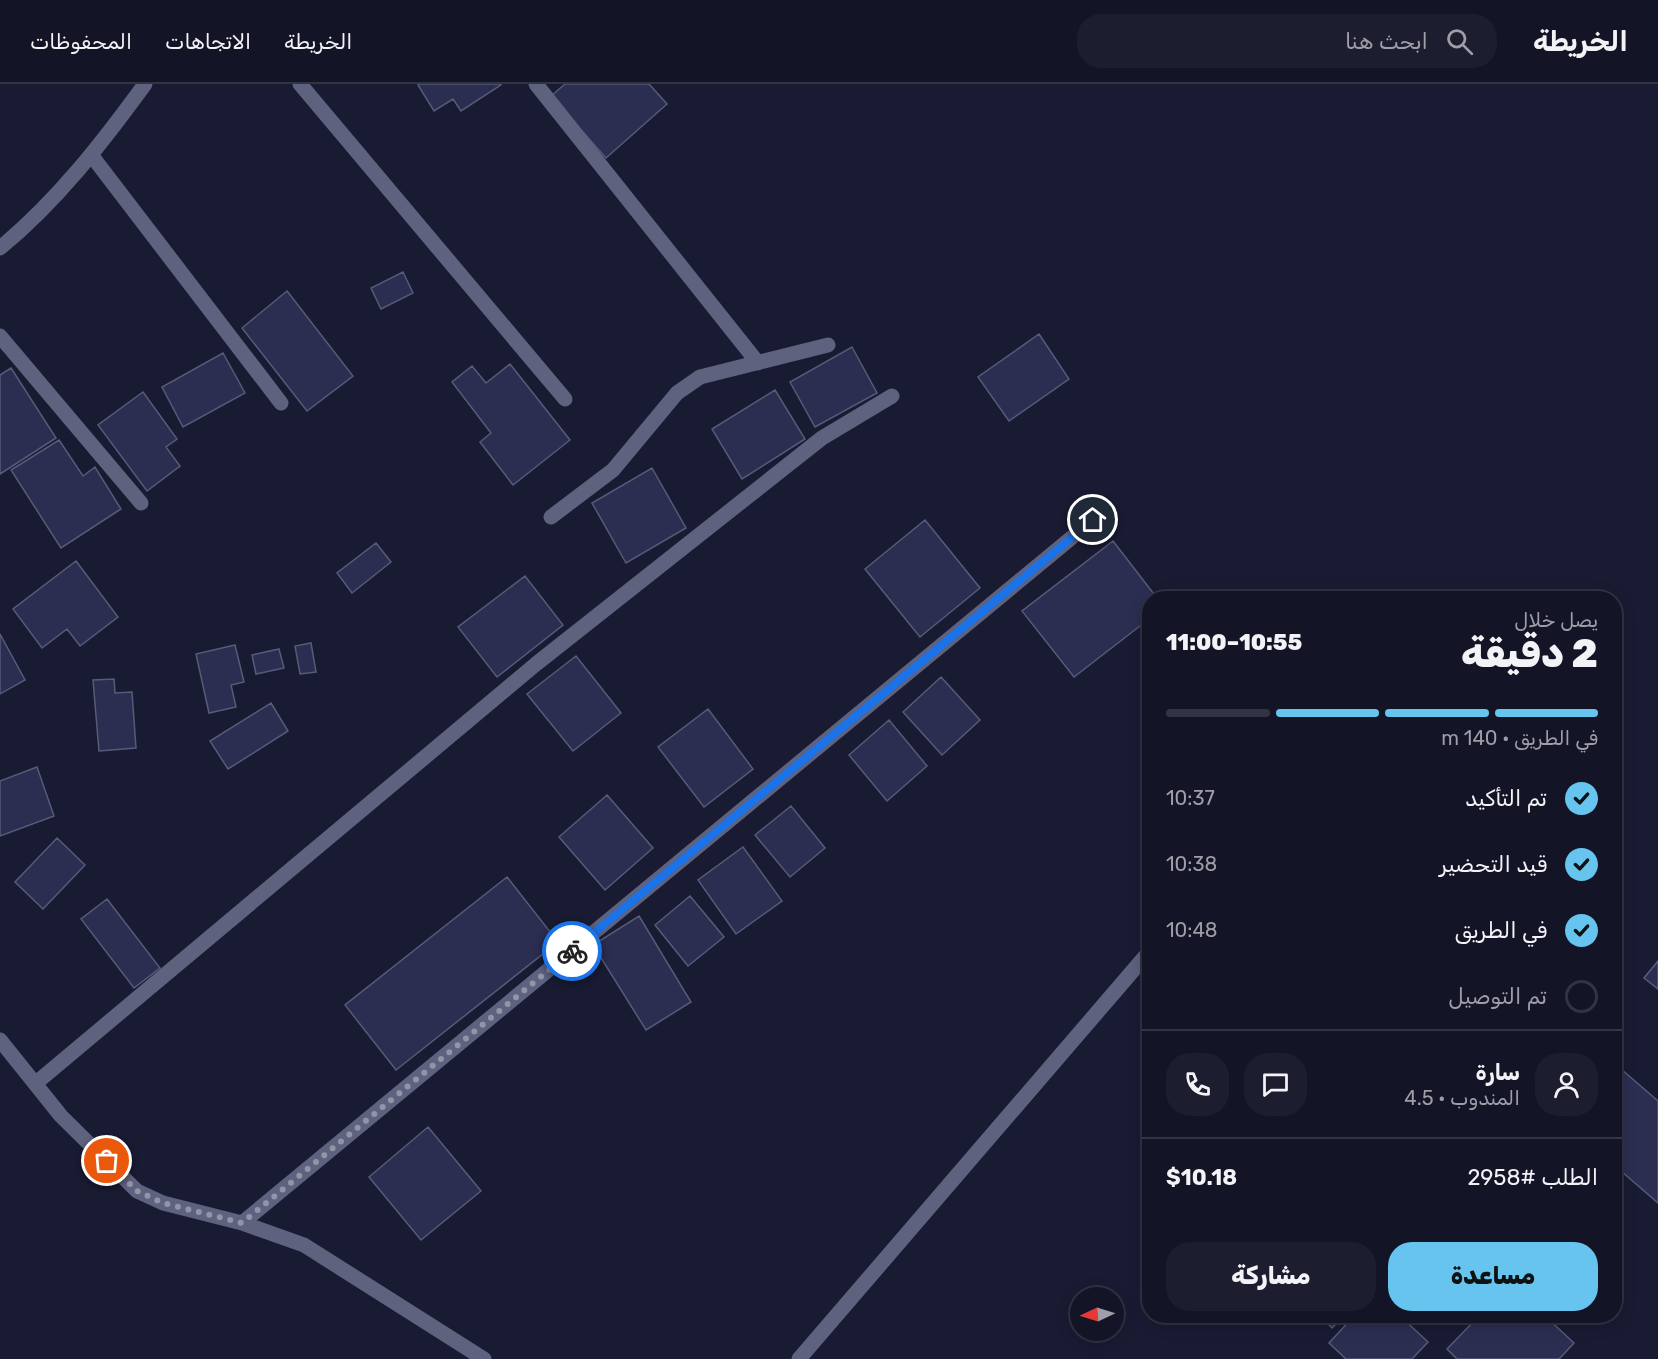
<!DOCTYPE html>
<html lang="ar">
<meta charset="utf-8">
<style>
:root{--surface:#131426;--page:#1c1d2e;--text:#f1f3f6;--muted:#9d9ea7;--line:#323343;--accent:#67c4ef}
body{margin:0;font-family:Rubik,Cairo,sans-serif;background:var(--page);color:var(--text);direction:rtl;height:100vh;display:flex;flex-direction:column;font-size:22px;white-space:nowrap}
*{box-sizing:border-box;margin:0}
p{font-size:20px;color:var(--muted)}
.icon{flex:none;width:33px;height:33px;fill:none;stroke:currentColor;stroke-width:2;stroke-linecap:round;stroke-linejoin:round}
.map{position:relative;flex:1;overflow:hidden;direction:ltr}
.drawer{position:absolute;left:1142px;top:507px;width:480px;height:732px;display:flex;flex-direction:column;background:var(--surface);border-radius:24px;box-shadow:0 3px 15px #0003,0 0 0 2px var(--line);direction:rtl}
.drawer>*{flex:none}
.needle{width:39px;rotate:266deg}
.controls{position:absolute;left:1070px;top:1203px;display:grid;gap:12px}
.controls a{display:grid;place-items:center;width:54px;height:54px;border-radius:50%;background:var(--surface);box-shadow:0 3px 15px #0003,0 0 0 2px var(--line);font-size:30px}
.pin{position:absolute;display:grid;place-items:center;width:51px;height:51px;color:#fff;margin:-26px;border:3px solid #fff;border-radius:50%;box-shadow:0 2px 6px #0007}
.courier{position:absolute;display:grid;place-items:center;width:60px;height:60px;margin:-30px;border:4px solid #1a73e8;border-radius:50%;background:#fff;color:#222;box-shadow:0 2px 8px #0007}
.headline em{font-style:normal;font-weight:800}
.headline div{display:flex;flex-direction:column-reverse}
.headline{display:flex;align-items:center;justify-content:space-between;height:102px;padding:0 24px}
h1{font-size:39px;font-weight:800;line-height:45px}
.bar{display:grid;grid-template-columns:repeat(4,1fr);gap:9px 6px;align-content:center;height:72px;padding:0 24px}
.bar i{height:8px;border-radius:4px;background:var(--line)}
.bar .on{background:var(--accent)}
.bar p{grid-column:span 4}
.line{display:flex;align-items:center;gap:15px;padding:0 24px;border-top:2px solid var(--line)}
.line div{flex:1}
.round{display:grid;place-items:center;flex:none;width:63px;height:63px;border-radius:24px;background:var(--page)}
ol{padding:0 24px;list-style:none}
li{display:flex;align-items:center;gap:18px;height:66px}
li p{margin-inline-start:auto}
li .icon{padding:6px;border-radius:50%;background:var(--accent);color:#111;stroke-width:4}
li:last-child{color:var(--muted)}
li i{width:33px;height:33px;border:3px solid var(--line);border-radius:50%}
.action{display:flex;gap:12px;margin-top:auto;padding:12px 24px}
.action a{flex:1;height:69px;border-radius:24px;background:var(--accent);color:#111;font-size:24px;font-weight:800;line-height:69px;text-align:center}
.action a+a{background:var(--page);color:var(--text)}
header{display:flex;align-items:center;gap:36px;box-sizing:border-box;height:84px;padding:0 30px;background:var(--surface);border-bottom:2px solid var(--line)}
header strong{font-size:28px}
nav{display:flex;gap:33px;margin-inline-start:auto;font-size:21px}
.search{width:420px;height:54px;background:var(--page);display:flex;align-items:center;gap:15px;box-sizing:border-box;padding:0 21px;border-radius:24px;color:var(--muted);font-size:22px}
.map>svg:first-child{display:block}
.building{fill:#2b2e51;stroke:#575b77;stroke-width:1.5}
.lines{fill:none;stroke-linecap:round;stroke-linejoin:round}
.service{stroke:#5e627f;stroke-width:15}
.minor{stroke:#5e627f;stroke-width:15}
.done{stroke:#9294a7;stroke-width:6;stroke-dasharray:0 10.8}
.route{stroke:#1a73e8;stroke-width:8}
</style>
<header>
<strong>الخريطة</strong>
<div class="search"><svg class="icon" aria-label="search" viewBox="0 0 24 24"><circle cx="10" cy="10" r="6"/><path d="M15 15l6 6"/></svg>ابحث هنا</div>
<nav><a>الخريطة</a><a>الاتجاهات</a><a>المحفوظات</a></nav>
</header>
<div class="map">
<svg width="1658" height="1275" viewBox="0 0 1658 1275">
<rect width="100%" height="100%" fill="#191b33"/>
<path class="building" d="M 420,0 L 500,0 L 501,1 L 461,27 L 453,15 L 434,27 L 418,1 Z
M 565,0 L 649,0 L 667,20 L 606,74 L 551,12 Z
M 403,188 L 413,209 L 381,225 L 371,204 Z
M 287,207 L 353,292 L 307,327 L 242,244 Z
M 1039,250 L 1069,295 L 1009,337 L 978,293 Z
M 852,263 L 877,309 L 815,343 L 790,298 Z
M 223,269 L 245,309 L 183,343 L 162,303 Z
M 510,280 L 570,356 L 513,401 L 480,358 L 491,349 L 452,298 L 472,282 L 486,299 Z
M 11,284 L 56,354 L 0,390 L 0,291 Z
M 775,306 L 805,355 L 742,395 L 712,345 Z
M 143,308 L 177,355 L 166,363 L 180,382 L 147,407 L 98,341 Z
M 59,356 L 83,392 L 95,383 L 121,425 L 61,464 L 11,386 Z
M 652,384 L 686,444 L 626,479 L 592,419 Z
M 925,436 L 980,504 L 920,553 L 865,485 Z
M 1113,457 L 1157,514 L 1149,514 L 1149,535 L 1074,593 L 1022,527 Z
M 376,459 L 391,478 L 352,509 L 337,489 Z
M 76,477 L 118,533 L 80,562 L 67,545 L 42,564 L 13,525 Z
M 525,492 L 563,541 L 497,593 L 458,543 Z
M 0,550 L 25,596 L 0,610 Z
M 311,559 L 316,588 L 300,590 L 295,562 Z
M 235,561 L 244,598 L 231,601 L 236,623 L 209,629 L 196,570 Z
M 279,565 L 284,584 L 256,590 L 252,571 Z
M 576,572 L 621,629 L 573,667 L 527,610 Z
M 941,593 L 980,636 L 942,671 L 903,628 Z
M 114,595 L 115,609 L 132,608 L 136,664 L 99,667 L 93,596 Z
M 271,619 L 288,647 L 228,685 L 210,657 Z
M 708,625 L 753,685 L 704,723 L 658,663 Z
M 889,636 L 927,682 L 887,717 L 849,671 Z
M 37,683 L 54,732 L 0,752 L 0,697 Z
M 607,711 L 653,764 L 605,806 L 559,753 Z
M 791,722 L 825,764 L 790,793 L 755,751 Z
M 57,754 L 85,781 L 43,825 L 15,798 Z
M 743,763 L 782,817 L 736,850 L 698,796 Z
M 507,793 L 558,858 L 396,986 L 345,921 Z
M 690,812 L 724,853 L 688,882 L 655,841 Z
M 107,815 L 160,884 L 134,904 L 81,835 Z
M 639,832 L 691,918 L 646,946 L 593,861 Z
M 1658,877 L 1658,905 L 1644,894 Z
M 1614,979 L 1658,1017 L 1658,1119 L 1614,1081 Z
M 428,1043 L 481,1107 L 421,1156 L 369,1093 Z
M 1324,1232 L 1344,1232 L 1332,1244 L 1322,1233 Z
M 1354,1232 L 1400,1232 L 1428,1258 L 1412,1275 L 1346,1275 L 1329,1259 Z
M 1479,1232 L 1545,1232 L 1574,1259 L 1559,1275 L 1457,1275 L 1447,1265 Z"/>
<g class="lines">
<path class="service" d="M 799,1275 L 1149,868"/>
<path class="minor" d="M 300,0 L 565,315
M 536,0 L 758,279
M 92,72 L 281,319
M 0,164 C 57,117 102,59 145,0
M 0,252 L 141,419
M 551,433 L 613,386 L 677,309 L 700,293 L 828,261
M 0,956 L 61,1032 L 137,1107 L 163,1119 L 242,1139 L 304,1161 L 484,1275
M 36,999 L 536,580 L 822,354 L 892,312
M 242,1139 L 1093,436"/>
</g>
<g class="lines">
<path class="done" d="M 107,1077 L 137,1107 L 163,1119 L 242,1139 L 572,867"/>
<path class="route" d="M 572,867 L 1093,436"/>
</g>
</svg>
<div class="controls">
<a><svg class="needle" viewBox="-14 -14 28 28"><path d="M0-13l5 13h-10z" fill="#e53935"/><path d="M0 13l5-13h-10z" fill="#9d9ea7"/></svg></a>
</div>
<div class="pin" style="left:107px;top:1077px;background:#ea580c"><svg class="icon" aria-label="bag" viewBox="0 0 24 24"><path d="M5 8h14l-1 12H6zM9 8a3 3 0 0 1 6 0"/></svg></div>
<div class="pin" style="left:1093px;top:436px;background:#1f2937"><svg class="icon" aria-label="home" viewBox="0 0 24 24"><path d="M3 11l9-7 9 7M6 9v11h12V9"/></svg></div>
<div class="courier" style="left:572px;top:867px"><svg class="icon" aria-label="bike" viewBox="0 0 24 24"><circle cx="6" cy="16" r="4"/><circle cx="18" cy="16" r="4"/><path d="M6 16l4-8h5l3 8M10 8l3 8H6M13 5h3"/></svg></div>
<section class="drawer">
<div class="headline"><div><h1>2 دقيقة</h1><p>يصل خلال</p></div><em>10:55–11:00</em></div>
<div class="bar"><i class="on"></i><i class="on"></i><i class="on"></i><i></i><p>في الطريق · 140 m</p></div>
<ol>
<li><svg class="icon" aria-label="check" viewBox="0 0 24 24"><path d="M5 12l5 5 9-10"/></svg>تم التأكيد<p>10:37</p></li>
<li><svg class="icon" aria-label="check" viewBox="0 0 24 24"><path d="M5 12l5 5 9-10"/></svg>قيد التحضير<p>10:38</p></li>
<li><svg class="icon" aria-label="check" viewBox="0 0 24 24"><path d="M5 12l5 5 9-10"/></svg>في الطريق<p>10:48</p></li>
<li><i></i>تم التوصيل</li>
</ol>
<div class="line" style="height:108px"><a class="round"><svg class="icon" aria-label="person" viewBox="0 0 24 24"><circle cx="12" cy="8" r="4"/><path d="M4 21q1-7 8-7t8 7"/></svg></a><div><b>سارة</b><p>المندوب · 4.5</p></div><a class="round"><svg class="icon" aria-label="chat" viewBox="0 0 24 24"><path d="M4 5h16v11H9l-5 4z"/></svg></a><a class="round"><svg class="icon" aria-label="phone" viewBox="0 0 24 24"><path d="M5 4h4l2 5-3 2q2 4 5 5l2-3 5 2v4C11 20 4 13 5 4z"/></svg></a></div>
<div class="line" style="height:78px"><div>الطلب #2958</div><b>$10.18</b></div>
<div class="action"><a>مساعدة</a><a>مشاركة</a></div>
</section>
</div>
